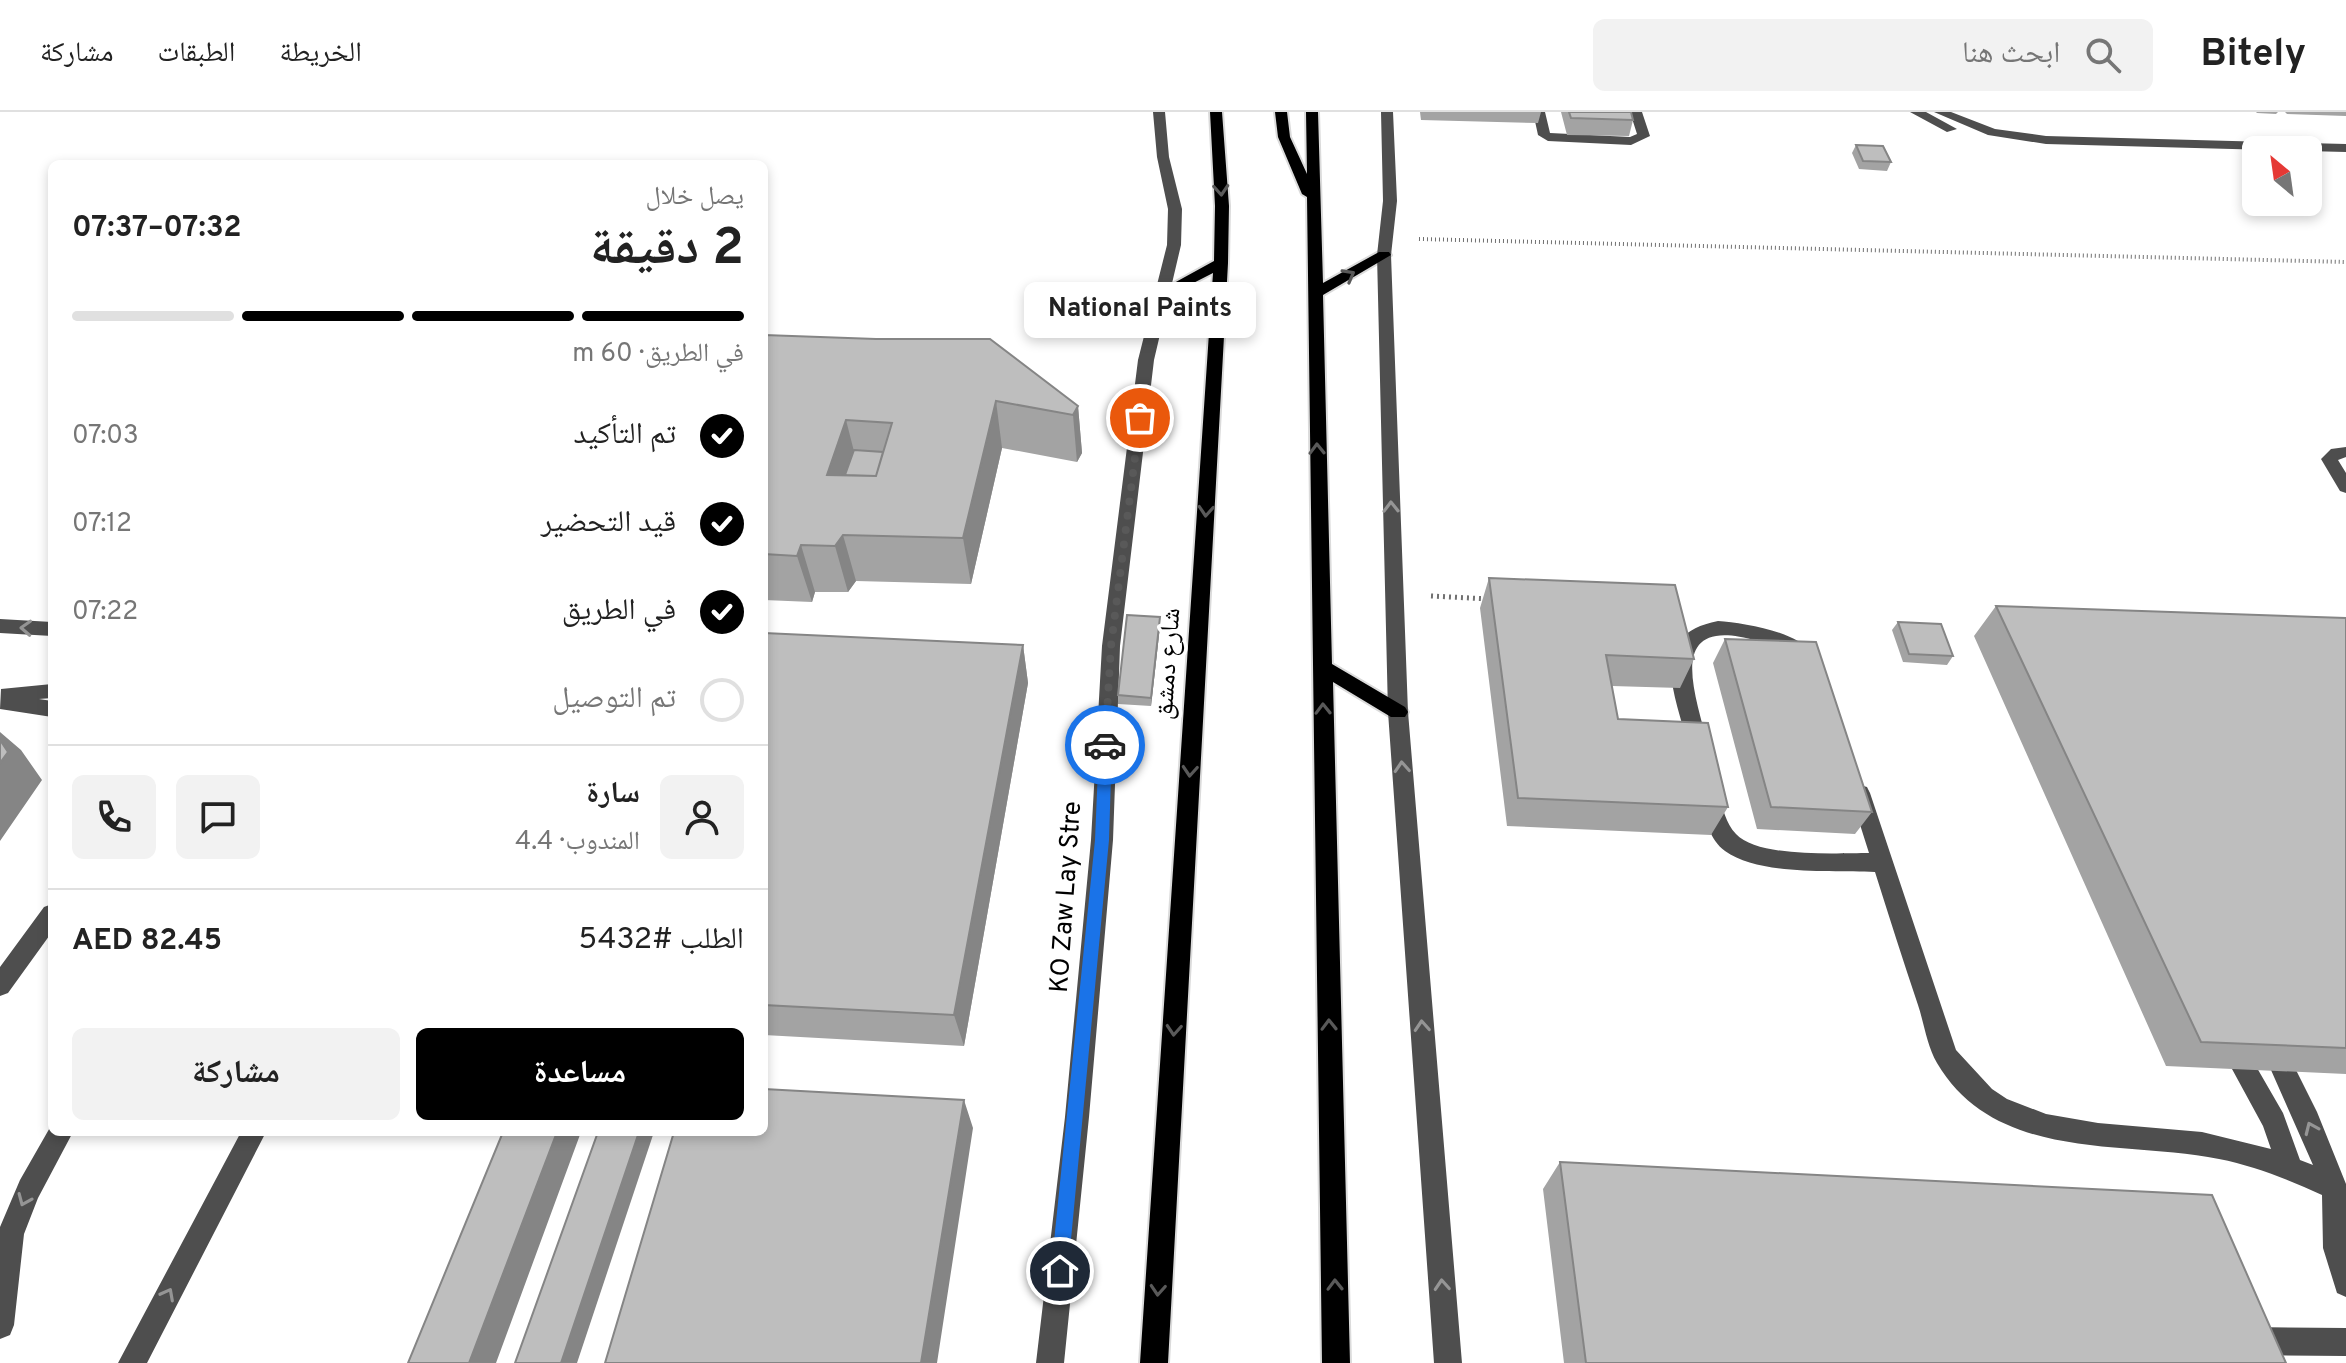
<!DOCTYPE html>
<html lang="ar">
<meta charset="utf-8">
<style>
:root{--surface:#fff;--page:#f2f2f2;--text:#222;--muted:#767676;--line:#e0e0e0;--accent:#000}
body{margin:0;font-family:Overpass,"Noto Naskh Arabic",sans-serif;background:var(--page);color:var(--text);direction:rtl;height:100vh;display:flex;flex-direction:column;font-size:30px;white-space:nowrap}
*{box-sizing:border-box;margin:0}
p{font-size:26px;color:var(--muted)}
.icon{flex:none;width:44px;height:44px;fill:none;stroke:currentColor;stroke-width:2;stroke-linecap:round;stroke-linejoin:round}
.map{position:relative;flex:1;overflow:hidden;direction:ltr}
.panel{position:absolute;left:48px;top:48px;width:720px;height:976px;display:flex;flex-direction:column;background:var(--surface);border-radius:12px;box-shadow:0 4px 12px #0003;direction:rtl}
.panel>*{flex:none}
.needle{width:52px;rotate:331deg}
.controls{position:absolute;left:2242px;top:24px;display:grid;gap:16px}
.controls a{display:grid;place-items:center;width:80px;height:80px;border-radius:12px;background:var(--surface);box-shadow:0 4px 12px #0003;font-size:40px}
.pin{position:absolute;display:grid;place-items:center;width:68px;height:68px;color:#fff;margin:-34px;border:4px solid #fff;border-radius:50%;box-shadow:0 2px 8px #0007}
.courier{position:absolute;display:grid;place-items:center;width:80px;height:80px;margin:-40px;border:6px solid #1a73e8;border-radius:50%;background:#fff;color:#222;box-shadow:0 2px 10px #0007}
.bubble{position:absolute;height:56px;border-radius:12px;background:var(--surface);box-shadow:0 4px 12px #0003;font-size:26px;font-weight:700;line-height:56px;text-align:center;direction:rtl}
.headline em{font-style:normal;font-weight:700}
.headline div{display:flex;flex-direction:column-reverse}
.headline{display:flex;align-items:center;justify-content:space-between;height:136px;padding:0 24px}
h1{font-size:52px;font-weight:700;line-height:60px}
.bar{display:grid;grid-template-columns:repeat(4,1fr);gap:12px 8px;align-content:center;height:96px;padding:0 24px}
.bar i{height:10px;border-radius:6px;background:var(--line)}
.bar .on{background:var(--accent)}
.bar p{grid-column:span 4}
.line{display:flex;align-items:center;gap:20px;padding:0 24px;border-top:2px solid var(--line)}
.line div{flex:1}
.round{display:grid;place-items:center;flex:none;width:84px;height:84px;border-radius:12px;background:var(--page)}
ol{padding:0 24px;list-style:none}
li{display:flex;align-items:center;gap:24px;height:88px}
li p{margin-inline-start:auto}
li .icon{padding:8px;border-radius:50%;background:var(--accent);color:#fff;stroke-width:4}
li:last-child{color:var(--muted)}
li i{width:44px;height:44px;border:4px solid var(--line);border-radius:50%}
.action{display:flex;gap:16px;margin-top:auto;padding:16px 24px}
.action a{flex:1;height:92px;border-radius:12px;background:var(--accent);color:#fff;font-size:32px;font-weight:700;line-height:92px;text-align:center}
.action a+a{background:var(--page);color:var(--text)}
header{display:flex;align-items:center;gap:48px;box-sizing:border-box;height:112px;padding:0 40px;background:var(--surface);border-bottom:2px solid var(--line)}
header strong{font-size:38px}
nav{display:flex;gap:44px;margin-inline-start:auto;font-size:28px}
.search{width:560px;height:72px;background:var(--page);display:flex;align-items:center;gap:20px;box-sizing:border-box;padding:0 28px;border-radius:12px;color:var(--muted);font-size:30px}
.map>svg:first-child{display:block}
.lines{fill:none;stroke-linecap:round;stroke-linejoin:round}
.major-casing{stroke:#dbdbdb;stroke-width:4}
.path-far1{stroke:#707070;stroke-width:4;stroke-dasharray:1 3;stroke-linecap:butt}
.path{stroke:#707070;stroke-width:5;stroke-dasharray:2 4;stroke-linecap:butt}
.minor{fill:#4e4e4e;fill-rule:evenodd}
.major{fill:#000;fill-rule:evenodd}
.wall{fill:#a3a3a3}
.shaded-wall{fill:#858585}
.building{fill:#bebebe;stroke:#858585;stroke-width:2;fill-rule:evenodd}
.oneway{stroke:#595959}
.oneway2{stroke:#959595}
.route{fill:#1a73e8}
.done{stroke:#595959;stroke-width:8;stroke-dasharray:0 14.4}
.labels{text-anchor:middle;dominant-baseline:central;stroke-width:7;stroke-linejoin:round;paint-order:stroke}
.street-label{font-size:26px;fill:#000;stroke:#fff}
</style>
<header>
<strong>Bitely</strong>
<div class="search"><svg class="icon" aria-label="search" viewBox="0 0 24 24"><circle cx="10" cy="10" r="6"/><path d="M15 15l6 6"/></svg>ابحث هنا</div>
<nav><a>الخريطة</a><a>الطبقات</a><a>مشاركة</a></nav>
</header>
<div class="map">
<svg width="2346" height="1251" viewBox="0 0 2346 1251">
<rect width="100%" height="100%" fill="#fff"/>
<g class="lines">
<defs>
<path id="major" d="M 1210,0 L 1222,0 L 1229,94 L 1228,151 L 1168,1251 L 1140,1251 L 1213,161 L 1166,185 L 1156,185 L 1154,182 L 1214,149 L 1215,94 Z
M 1275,0 L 1287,0 L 1290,25 L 1307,62 L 1306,0 L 1318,0 L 1323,171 L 1379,140 L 1389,140 L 1391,143 L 1323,183 L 1332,552 L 1405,595 L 1408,600 L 1405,605 L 1391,605 L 1333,570 L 1350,1251 L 1322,1251 L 1307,85 L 1302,82 L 1278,25 Z"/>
</defs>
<use href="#major" class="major-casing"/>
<path class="path-far1" d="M 1419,127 L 2346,150"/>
<path class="path" d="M 1431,484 L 1489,487"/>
<path class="minor" d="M 1153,0 L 1165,0 L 1169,45 L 1182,97 L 1181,133 L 1154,248 L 1120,534 L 1113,728 L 1089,1005 L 1064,1251 L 1036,1251 L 1065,1005 L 1091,728 L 1102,534 L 1138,248 L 1167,133 L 1168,97 L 1157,45 Z
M 1381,0 L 1393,0 L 1397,89 L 1391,143 L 1408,600 L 1462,1251 L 1434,1251 L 1388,600 L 1377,143 L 1383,89 Z
M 1533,0 L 1545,0 L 1550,21 L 1630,25 L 1637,22 L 1630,0 L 1642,0 L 1650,24 L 1631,33 L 1548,29 L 1538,23 Z
M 1910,0 L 1926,0 L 1957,17 L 1947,20 Z
M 1934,0 L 1951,0 L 1995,17 L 2046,24 L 2346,32 L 2346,40 L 2046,32 L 1988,23 Z
M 2346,335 L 2346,345 L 2338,348 L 2346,361 L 2346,381 L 2340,379 L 2321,347 L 2331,337 Z
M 0,507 L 52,510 L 52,524 L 0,521 Z
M 1718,509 C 1743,511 1798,519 1812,542 L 1803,549 C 1787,544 1774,534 1758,529 C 1663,501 1695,580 1708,634 L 1705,640 L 1691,640 L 1688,634 C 1676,583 1645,523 1718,509 Z
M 52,572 L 52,586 L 39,587 L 52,589 L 52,605 L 0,597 L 1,577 Z
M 1860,673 L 1867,675 L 1870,681 L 1956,938 L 1992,977 L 2007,987 L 2046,1002 L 2098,1011 L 2202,1020 L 2271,1037 L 2263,1014 L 2232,957 L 2235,949 L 2244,946 L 2253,949 L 2283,1001 L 2300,1048 L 2313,1053 L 2271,958 L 2274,950 L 2283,947 L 2292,950 L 2317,1000 L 2346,1072 L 2346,1185 L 2337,1181 L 2323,1136 L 2322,1083 C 2289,1068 2255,1054 2219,1047 C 2124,1028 1996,1051 1937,951 C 1927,934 1924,911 1918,893 C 1903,849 1889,804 1875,760 C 1833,758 1760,764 1725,739 C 1710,728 1704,706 1700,689 L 1703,683 L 1710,680 L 1717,683 C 1724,696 1725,711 1736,722 C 1758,746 1837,741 1869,741 L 1850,681 L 1853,675 Z
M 52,792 L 52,820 L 8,881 L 0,884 L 0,855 L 44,795 Z
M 52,1012 L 52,1020 L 73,1020 L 38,1086 L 24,1122 L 14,1213 L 10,1223 L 0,1227 L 0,1115 L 20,1068 Z
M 241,1020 L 266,1020 L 147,1251 L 118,1251 Z
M 2250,1215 L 2346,1216 L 2346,1244 L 2250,1243 L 2240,1239 L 2236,1229 L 2240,1219 Z"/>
<use href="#major" class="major"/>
</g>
<path class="wall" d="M 1420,0 L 1541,0 L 1538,11 L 1421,8 Z
M 1561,0 L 1631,0 L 1633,8 L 1629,24 L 1567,23 Z
M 2256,0 L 2278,0 L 2276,2 L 2257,1 Z
M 2285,0 L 2346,0 L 2346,4 L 2287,2 Z
M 1856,33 L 1891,50 L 1887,59 L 1859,57 L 1852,41 Z
M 764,223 L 1078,294 L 1082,341 L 1077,350 L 1002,336 L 971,472 L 856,469 L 848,480 L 815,480 L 812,490 L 764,488 Z
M 1489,466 L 1694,547 L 1680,576 L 1612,574 L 1618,607 L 1728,695 L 1711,723 L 1507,714 L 1480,496 Z
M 1996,494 L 2346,506 L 2346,962 L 2166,954 L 1974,524 Z
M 1160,505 L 1160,514 L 1151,594 L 1118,592 L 1118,583 Z
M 1898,510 L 1953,544 L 1947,553 L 1903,550 L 1892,518 Z
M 764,521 L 1023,533 L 1028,571 L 964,934 L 764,923 Z
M 1725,527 L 1872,700 L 1855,722 L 1757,717 L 1713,551 Z
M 1560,1050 L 2286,1251 L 1564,1251 L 1543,1077 Z"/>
<path class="shaded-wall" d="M 996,289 L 1002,336 L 971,472 L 963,426 Z
M 1078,294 L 1082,341 L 1077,350 L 1073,303 Z
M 846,308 L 858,355 L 845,393 L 827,363 Z
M 843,423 L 856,469 L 848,480 L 835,434 Z
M 801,433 L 815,480 L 812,490 L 797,444 Z
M 1160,505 L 1160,514 L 1151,594 L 1151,586 Z
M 1023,533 L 1028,571 L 964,934 L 954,903 Z
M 0,620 L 21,638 L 42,668 L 0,729 Z
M 964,988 L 973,1016 L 937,1251 L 921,1251 Z
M 557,1020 L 581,1020 L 496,1251 L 469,1251 Z
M 639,1020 L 654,1020 L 577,1251 L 561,1251 Z"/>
<path class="building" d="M 1569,0 L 1631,0 L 1633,8 L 1571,6 Z
M 1856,33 L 1883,34 L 1891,50 L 1863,49 Z
M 764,223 L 876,227 L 990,227 L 1078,294 L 1073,303 L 996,289 L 963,426 L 843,423 L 835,434 L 801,433 L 797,444 L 764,442 ZM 846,308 L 892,311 L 876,364 L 827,363 Z
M 854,338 L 883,340 L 876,364 L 845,363 Z
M 1489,466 L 1675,473 L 1694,547 L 1606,543 L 1618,607 L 1708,611 L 1728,695 L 1518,686 Z
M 1996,494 L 2346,506 L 2346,936 L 2201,930 Z
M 1127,503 L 1160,505 L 1151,586 L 1118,583 Z
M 1898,510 L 1941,512 L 1953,544 L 1909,542 Z
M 764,521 L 1023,533 L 954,903 L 764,893 Z
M 1725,527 L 1816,530 L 1872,700 L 1771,695 Z
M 0,628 L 8,640 L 0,651 Z
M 764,977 L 964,988 L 921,1251 L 605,1251 L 674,1020 L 764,1020 Z
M 503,1020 L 557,1020 L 469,1251 L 408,1251 Z
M 598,1020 L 639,1020 L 561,1251 L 515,1251 Z
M 1560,1050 L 2212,1083 L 2286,1251 L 1586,1251 Z"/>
<defs><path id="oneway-chevron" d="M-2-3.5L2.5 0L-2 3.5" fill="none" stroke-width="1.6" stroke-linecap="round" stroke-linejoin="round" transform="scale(2)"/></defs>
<g class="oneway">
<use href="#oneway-chevron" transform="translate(1221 78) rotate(86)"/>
<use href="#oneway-chevron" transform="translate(1349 163) rotate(-29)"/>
<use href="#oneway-chevron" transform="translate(1317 337) rotate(-91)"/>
<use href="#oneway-chevron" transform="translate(1206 399) rotate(94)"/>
<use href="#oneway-chevron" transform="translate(1323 597) rotate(-91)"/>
<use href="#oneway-chevron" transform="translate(1190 659) rotate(94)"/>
<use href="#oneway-chevron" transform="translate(1329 913) rotate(-91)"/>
<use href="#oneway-chevron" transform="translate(1174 918) rotate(94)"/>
<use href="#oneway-chevron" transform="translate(1335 1173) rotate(-91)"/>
<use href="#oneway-chevron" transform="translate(1158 1178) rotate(94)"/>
</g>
<g class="oneway2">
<use href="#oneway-chevron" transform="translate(1391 395) rotate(-91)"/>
<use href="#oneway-chevron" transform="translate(26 516) rotate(-177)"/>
<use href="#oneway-chevron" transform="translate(1402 655) rotate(-94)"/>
<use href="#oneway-chevron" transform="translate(1422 914) rotate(-94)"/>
<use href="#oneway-chevron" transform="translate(2311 1016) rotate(-114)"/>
<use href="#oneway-chevron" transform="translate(24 1088) rotate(113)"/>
<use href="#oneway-chevron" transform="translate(1442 1173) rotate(-94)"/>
<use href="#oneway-chevron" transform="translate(168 1182) rotate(-62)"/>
</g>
<path class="route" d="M 1105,627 L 1112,633 L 1109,728 L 1068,1159 L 1066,1165 L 1060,1168 L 1054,1165 L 1051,1159 L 1095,728 L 1099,633 Z"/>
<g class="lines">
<path class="done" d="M 1105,633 L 1111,534 L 1140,306"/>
</g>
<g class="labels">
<g class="street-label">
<text transform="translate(1169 552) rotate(-86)">شارع دمشق</text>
<text transform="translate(1067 785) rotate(-86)">KO Zaw Lay Stre</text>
</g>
</g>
</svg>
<div class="controls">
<a><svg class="needle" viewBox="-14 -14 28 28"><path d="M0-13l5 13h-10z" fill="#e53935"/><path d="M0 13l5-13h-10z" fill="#767676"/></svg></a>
</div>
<div class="pin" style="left:1140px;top:306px;background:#ea580c"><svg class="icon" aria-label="bag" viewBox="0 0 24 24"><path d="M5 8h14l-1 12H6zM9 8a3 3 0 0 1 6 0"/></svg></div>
<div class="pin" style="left:1060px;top:1159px;background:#1f2937"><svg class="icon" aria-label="home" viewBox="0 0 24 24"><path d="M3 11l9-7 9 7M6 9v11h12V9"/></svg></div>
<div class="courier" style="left:1105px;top:633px"><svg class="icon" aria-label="car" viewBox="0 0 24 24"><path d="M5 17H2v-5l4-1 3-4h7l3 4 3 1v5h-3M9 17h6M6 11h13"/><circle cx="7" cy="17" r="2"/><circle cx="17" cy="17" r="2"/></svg></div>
<div class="bubble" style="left:1024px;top:170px;width:232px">National Paints</div>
<section class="panel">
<div class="headline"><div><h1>2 دقيقة</h1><p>يصل خلال</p></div><em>07:32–07:37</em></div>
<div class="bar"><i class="on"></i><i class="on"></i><i class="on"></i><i></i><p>في الطريق · 60 m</p></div>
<ol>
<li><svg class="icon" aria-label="check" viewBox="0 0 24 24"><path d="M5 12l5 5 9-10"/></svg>تم التأكيد<p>07:03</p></li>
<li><svg class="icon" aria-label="check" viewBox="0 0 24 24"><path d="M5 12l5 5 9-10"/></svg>قيد التحضير<p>07:12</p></li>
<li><svg class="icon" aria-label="check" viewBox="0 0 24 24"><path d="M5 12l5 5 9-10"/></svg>في الطريق<p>07:22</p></li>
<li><i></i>تم التوصيل</li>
</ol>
<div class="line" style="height:144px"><a class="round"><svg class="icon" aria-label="person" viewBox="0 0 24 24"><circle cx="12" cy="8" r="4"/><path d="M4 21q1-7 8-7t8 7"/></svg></a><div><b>سارة</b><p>المندوب · 4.4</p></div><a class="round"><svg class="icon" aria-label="chat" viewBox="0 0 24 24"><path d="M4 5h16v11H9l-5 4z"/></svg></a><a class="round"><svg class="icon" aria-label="phone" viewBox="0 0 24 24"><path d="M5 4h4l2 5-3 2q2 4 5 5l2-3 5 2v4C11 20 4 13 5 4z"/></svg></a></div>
<div class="line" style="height:104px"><div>الطلب #5432</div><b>AED 82.45</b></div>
<div class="action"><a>مساعدة</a><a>مشاركة</a></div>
</section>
</div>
